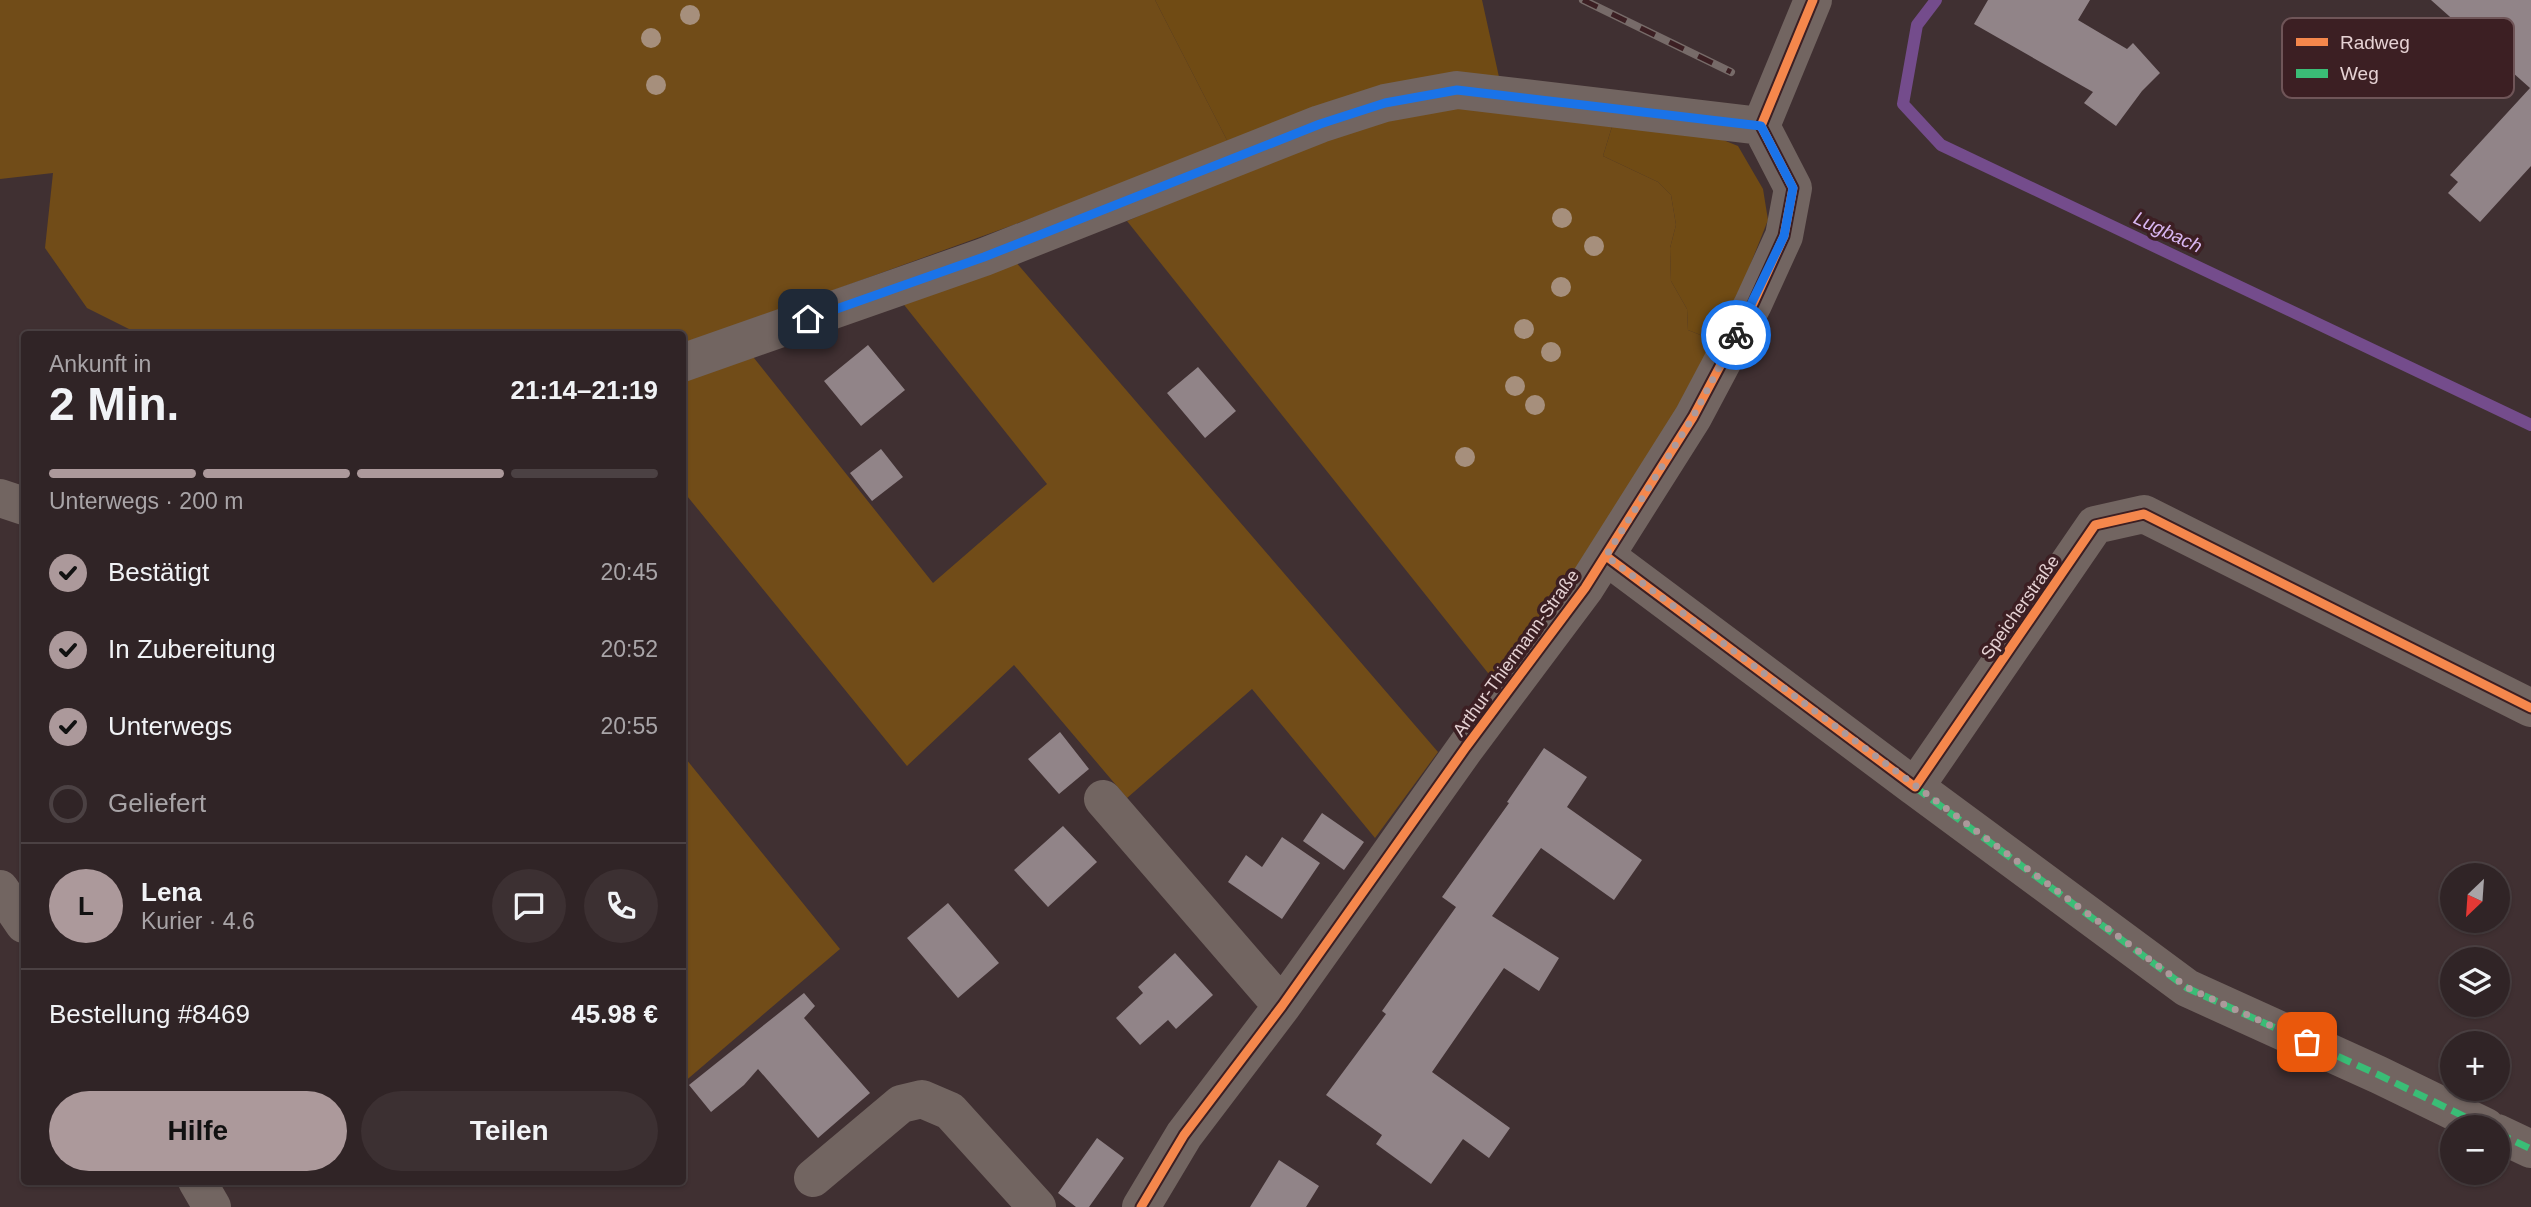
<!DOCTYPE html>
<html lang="de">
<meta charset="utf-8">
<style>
:root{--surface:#302426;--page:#3c3032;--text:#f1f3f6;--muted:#a8a4a7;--line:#4b4143;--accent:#ac999b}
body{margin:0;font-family:Helvetica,sans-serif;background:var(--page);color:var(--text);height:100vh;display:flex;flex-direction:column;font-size:26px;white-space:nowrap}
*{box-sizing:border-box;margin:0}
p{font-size:23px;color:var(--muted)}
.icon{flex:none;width:38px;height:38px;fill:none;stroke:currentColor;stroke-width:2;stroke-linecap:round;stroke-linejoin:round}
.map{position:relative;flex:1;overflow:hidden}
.panel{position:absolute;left:21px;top:331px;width:665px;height:854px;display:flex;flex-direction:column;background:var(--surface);border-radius:7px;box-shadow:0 2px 5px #0004,0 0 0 2px var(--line)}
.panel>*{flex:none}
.needle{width:46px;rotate:205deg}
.tools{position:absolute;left:2440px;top:863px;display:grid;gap:14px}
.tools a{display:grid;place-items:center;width:70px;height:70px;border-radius:50%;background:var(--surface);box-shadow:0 2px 5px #0004,0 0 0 2px var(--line);font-size:35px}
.pin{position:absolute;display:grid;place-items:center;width:60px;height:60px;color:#fff;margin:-30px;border-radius:14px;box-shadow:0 4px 10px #0006}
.courier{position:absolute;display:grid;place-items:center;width:70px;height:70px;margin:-35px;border:5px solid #1a73e8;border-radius:50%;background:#fff;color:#222;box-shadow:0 2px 9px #0007}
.summary em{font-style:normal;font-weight:700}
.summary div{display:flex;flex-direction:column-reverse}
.summary{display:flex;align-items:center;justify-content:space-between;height:119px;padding:0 28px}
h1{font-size:46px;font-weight:700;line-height:52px}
.bar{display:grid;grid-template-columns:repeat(4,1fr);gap:10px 7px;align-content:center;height:84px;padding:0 28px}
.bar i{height:9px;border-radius:5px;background:var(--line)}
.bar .on{background:var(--accent)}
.bar p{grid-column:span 4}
.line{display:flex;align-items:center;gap:18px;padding:0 28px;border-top:2px solid var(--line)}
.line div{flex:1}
.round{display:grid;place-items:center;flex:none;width:74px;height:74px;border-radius:37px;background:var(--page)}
ol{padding:0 28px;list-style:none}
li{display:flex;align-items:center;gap:21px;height:77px}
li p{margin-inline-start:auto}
li .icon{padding:7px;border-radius:50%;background:var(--accent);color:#111;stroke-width:4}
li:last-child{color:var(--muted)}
li i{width:38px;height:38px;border:4px solid var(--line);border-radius:50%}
.primary-button{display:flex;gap:14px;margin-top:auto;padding:14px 28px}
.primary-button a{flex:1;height:80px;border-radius:42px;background:var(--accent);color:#111;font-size:28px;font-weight:700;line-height:80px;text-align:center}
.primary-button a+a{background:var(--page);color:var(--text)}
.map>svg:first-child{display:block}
.green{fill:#714c18}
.forest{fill:#704b14}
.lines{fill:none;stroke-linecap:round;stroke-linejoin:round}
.stream{stroke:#744c8c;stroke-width:12}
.building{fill:#918488}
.minor{stroke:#726561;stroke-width:38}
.rail-casing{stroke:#776b69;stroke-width:8}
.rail{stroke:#3c1f23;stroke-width:5;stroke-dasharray:16;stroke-linecap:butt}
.quiet{stroke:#3abd76;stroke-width:7;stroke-dasharray:14 7;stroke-linecap:butt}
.cycleway-casing{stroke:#3c1f23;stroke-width:13}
.cycleway{stroke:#f5874c;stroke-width:9}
.tree{fill:#a68f7c}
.done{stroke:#ac999b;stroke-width:7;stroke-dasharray:0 12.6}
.route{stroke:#1a73e8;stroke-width:9}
.labels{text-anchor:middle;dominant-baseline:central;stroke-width:7;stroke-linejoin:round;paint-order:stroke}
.street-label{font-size:18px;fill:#e6d2d4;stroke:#3c1f23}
.water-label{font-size:19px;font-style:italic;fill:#d9b7f2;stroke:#3c1f23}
.key{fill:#3c1f23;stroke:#6f5558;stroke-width:2}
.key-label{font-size:19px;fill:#e6d2d4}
</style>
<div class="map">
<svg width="2531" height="1207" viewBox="0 0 2531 1207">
<rect width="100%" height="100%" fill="#403032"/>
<path class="green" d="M 0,0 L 1155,0 L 1230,146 L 683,345 L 682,334 L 139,334 L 87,308 L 45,248 L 53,173 L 0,179 Z
M 1446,104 L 1614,120 L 1603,156 L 1658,182 L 1671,195 L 1676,225 L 1670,248 L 1671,281 L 1687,309 L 1688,330 L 1713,340 L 1679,405 L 1580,571 L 1492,678 L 1127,221 L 1332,135 Z
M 1015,261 L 1438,752 L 1375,838 L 1252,689 L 1127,798 L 1014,665 L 907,766 L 683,491 L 682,376 L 750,353 L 933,583 L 1047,484 L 901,301 Z
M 682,754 L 840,949 L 683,1083 L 682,1083 Z"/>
<path class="forest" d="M 1155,0 L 1482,0 L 1499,77 L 1230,146 Z
M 1614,120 L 1706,133 L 1738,146 L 1763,189 L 1768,220 L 1743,283 L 1713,340 L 1688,330 L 1687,309 L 1671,281 L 1670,248 L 1676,225 L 1671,195 L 1658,182 L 1603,156 Z"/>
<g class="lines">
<path class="stream" d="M 1936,0 L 1917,25 L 1903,104 L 1941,145 L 2531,425"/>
</g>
<path class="building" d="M 1988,0 L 2090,0 L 2078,20 L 2127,49 L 2133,43 L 2160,73 L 2142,91 L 2116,126 L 2084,103 L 2093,92 L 1974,24 Z
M 2431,0 L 2531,0 L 2531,166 L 2480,222 L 2448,193 L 2458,182 L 2450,175 L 2530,88 Z
M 868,345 L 905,390 L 861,426 L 824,381 Z
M 1198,367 L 1236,411 L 1205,438 L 1167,393 Z
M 881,449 L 903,477 L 872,501 L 850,473 Z
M 1060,732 L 1089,769 L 1059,794 L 1028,759 Z
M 1544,748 L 1587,777 L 1567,807 L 1642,860 L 1614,900 L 1541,848 L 1492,916 L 1559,958 L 1539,991 L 1504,968 L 1432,1072 L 1510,1128 L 1489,1158 L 1463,1139 L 1431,1184 L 1376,1144 L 1382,1135 L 1326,1095 L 1386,1014 L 1382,1011 L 1456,907 L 1442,897 L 1509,803 L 1507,802 Z
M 1322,813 L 1364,842 L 1344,870 L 1303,841 Z
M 1063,826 L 1097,862 L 1048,907 L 1014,870 Z
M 1282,837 L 1320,863 L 1282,919 L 1228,882 L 1246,855 L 1262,867 Z
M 948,903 L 999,963 L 958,998 L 907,938 Z
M 1175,953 L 1213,995 L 1176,1029 L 1168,1020 L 1140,1045 L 1116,1018 L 1143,993 L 1138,987 Z
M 804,993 L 815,1006 L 804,1018 L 870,1093 L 818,1138 L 758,1069 L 744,1085 L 711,1112 L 689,1085 Z
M 1097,1138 L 1124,1158 L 1089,1207 L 1076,1207 L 1058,1193 Z
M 1279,1160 L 1319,1186 L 1306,1207 L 1250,1207 Z"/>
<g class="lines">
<path class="minor" d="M 682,363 L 984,257 L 1320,124 L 1385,103 L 1457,90 L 1761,126
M 0,498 L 24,506
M 1606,556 L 1915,787 L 2095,525 L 2144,514 L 2531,708
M 1915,787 L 2187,988 L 2379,1075 L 2486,1127
M 1103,799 L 1282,1006
M 0,889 L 24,924
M 2497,1133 L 2531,1149
M 813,1178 L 901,1104 L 922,1099 L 950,1111 L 1037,1207
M 197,1181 L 212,1207
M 1141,1207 L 1184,1135 L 1282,1006 L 1466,747 L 1585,588 L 1693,417 L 1753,304 L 1784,236 L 1793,188 L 1761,126 L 1813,0"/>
<defs>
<path id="rail" d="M 1583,0 L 1731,72"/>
</defs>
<use href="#rail" class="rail-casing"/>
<use href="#rail" class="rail"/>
<path class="quiet" d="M 1915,787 L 2187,988 L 2379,1075 L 2486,1127
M 2497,1133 L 2531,1149"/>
<defs>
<path id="cycleway" d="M 1606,556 L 1915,787 L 2095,525 L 2144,514 L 2531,708
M 1141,1207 L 1184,1135 L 1282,1006 L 1466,747 L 1585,588 L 1693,417 L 1753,304 L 1784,236 L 1793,188 L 1761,126 L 1813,0"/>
</defs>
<use href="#cycleway" class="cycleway-casing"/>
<use href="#cycleway" class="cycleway"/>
</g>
<g class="tree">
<circle cx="690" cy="15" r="10"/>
<circle cx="651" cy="38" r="10"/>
<circle cx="656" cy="85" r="10"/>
<circle cx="1562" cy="218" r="10"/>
<circle cx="1594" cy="246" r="10"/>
<circle cx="1561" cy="287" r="10"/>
<circle cx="1524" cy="329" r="10"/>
<circle cx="1551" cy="352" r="10"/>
<circle cx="1515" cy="386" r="10"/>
<circle cx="1535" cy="405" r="10"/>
<circle cx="1465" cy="457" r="10"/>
</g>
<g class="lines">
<path class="done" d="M 1736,335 L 1693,417 L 1606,556 L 2188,988 L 2307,1042"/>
<path class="route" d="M 808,319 L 984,257 L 1320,124 L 1385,103 L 1457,90 L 1761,126 L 1793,188 L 1784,236 L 1736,335"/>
</g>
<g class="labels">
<g class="street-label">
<text transform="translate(2020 607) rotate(-55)">Speicherstraße</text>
<text transform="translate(1516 653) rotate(-54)">Arthur-Thiermann-Straße</text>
</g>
<g class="water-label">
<text transform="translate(2168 232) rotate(25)">Lugbach</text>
</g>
</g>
<rect x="2282" y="18" width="232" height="80" rx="10" class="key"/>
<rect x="2296" y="38" width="32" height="8" fill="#f5874c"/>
<rect x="2296" y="69" width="32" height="9" fill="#3abd76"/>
<g class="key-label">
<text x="2340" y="49">Radweg</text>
<text x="2340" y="80">Weg</text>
</g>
</svg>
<div class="tools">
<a><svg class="needle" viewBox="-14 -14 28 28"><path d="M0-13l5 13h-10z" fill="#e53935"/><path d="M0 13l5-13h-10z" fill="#a8a4a7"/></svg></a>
<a><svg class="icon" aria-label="layers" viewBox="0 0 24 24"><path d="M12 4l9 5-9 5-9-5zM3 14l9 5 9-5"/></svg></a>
<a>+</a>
<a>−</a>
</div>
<div class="pin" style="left:2307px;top:1042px;background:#ea580c"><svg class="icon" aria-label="bag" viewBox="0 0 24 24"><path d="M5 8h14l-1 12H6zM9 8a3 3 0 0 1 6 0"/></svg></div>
<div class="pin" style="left:808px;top:319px;background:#1f2937"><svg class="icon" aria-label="home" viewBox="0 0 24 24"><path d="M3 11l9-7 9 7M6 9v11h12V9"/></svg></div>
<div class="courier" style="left:1736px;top:335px"><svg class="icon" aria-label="bike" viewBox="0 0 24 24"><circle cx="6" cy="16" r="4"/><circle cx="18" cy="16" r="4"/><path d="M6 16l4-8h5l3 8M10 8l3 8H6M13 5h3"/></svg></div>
<section class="panel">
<div class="summary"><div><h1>2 Min.</h1><p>Ankunft in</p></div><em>21:14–21:19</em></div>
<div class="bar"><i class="on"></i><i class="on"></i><i class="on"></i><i></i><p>Unterwegs · 200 m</p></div>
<ol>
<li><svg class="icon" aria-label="check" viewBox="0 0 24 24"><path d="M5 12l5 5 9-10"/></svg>Bestätigt<p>20:45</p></li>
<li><svg class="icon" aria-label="check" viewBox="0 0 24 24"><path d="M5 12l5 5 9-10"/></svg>In Zubereitung<p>20:52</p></li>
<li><svg class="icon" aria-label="check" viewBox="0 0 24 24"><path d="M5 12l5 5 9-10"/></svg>Unterwegs<p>20:55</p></li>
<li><i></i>Geliefert</li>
</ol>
<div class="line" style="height:126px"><b class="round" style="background:var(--accent);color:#111">L</b><div><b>Lena</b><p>Kurier · 4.6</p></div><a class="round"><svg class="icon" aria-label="chat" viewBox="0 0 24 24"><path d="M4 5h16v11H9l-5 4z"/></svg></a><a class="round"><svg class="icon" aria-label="phone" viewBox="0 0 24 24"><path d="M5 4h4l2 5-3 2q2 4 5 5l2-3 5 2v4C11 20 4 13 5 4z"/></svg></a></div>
<div class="line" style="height:91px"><div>Bestellung #8469</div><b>45.98 €</b></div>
<div class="primary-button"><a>Hilfe</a><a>Teilen</a></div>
</section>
</div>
